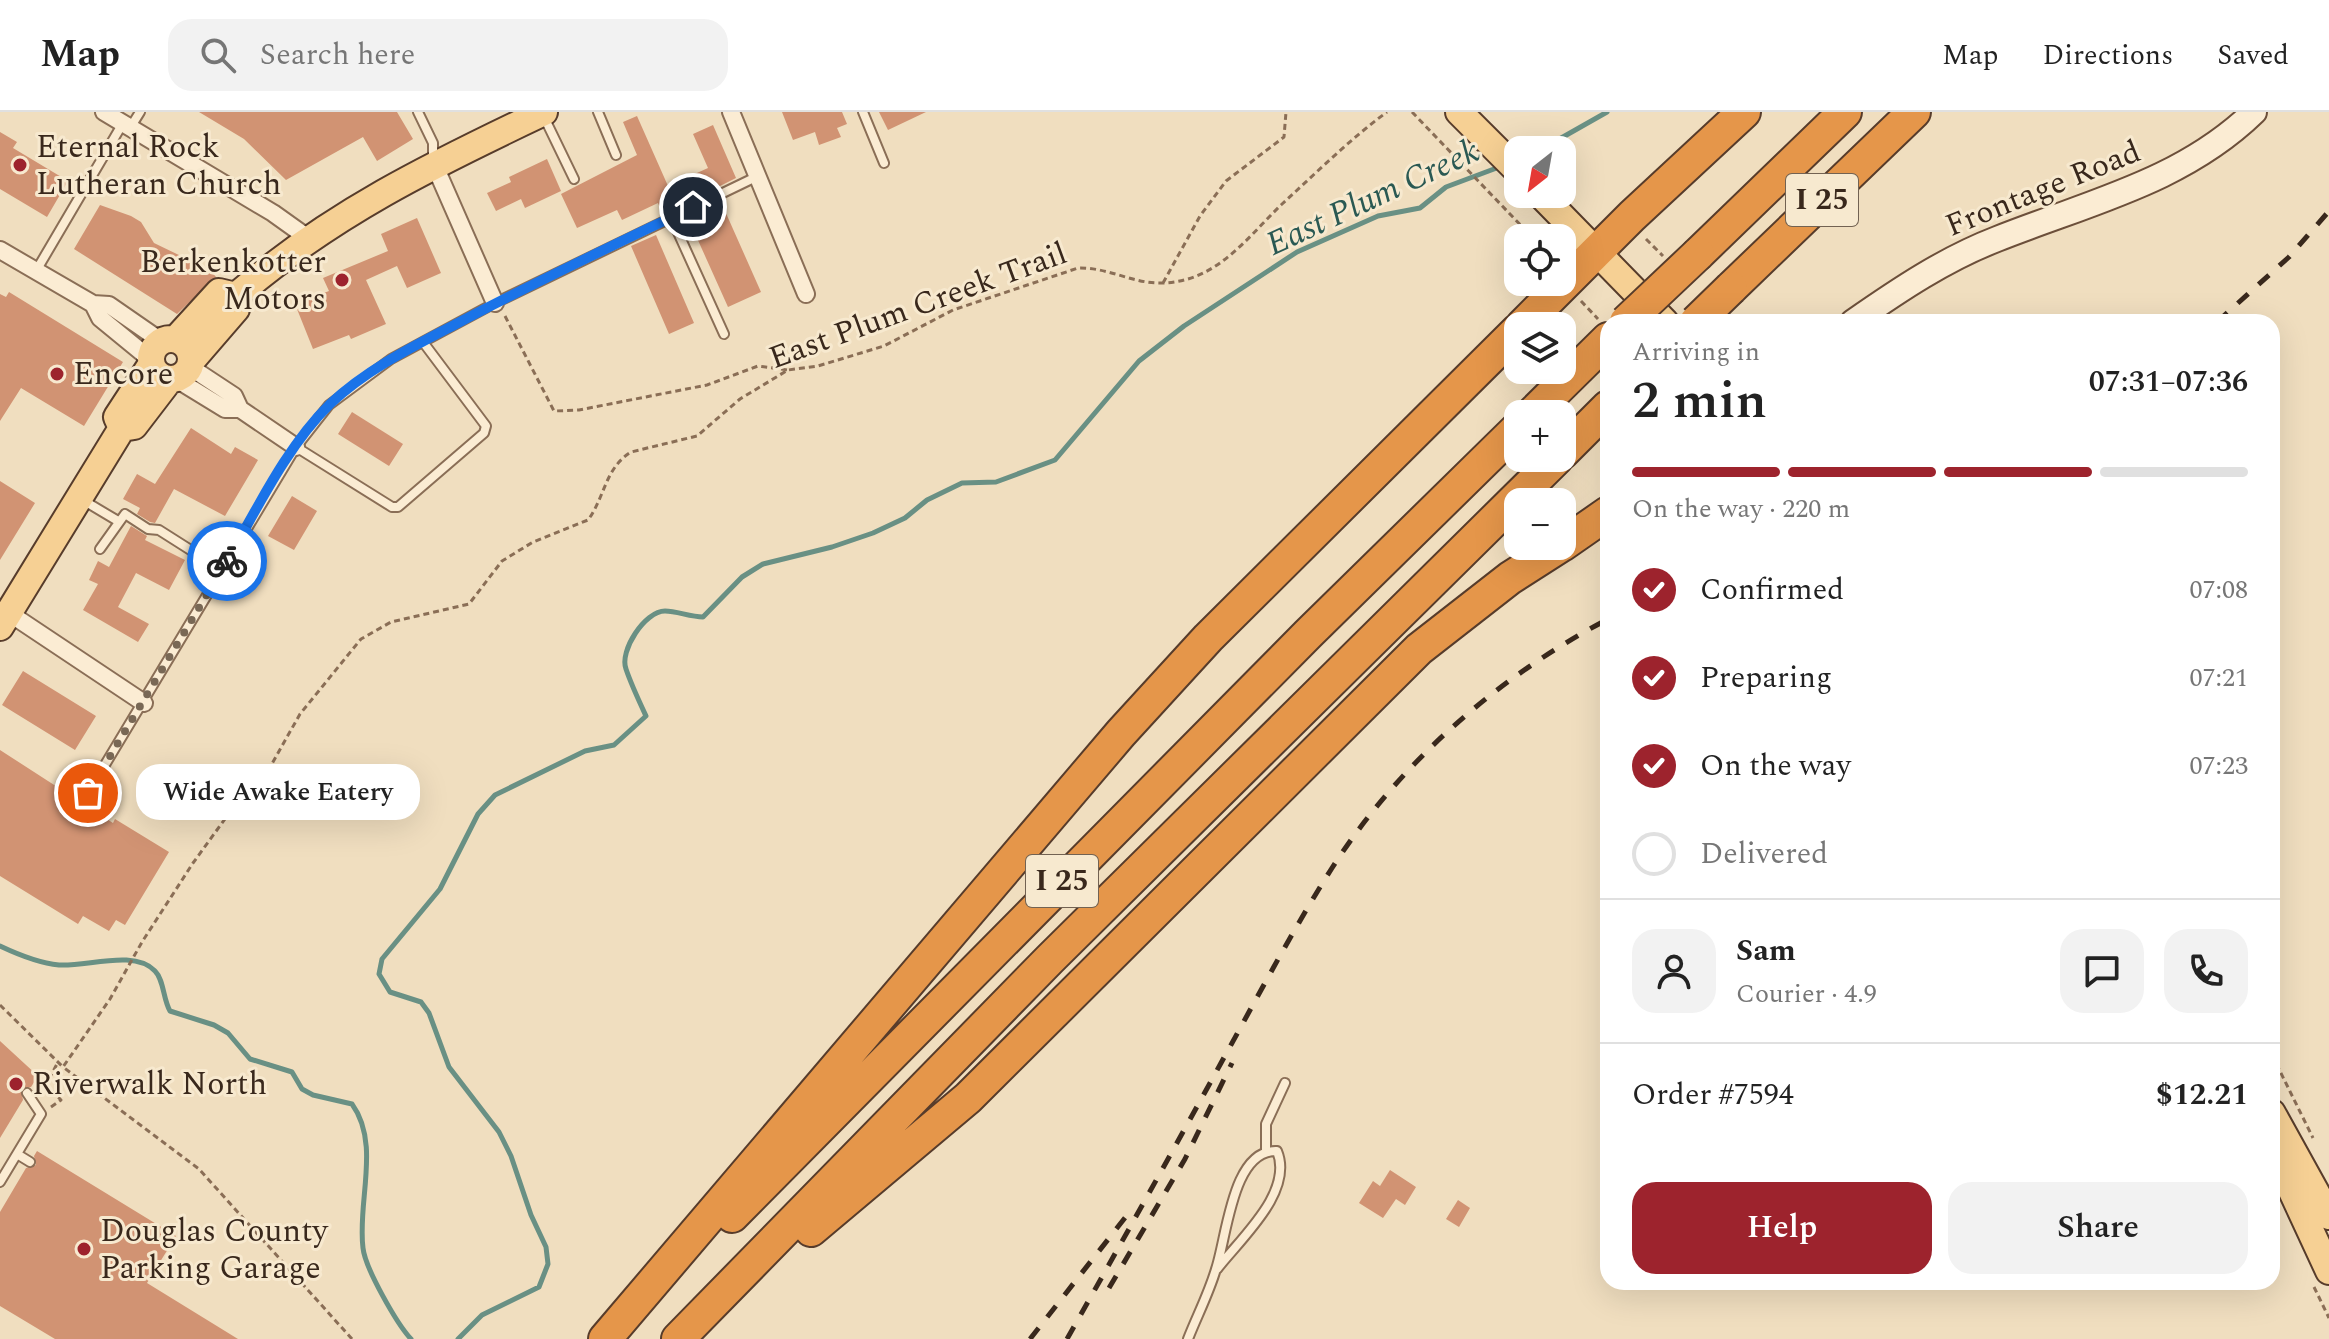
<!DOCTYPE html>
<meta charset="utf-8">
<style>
:root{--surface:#fff;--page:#f2f2f2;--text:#222;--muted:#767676;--line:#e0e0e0;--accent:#9d232d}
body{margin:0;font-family:Spectral,serif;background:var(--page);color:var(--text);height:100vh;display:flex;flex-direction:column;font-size:30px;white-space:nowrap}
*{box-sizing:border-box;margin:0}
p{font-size:26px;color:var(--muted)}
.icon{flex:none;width:44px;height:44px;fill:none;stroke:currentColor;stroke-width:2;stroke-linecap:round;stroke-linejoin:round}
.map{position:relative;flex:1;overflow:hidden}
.details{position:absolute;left:1600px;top:202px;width:680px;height:976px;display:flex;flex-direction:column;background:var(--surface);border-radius:24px;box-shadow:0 8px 32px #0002}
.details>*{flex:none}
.needle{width:52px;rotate:211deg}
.controls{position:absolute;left:1504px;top:24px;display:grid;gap:16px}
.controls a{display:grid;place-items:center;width:72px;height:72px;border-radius:16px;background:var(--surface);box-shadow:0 8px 32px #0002;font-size:40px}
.pin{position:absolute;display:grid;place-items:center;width:68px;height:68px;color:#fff;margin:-34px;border:4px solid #fff;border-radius:50%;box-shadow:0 2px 8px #0007}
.courier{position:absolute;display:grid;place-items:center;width:80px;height:80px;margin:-40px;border:6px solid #1a73e8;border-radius:50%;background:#fff;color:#222;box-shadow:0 2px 10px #0007}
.bubble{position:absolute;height:56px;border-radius:24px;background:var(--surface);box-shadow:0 8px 32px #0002;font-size:26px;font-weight:600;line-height:56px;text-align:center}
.summary em{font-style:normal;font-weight:600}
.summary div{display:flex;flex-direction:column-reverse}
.summary{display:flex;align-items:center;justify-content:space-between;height:136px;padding:0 32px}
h1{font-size:52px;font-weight:600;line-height:60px}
.bar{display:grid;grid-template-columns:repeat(4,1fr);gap:12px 8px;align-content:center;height:96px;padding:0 32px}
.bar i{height:10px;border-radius:6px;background:var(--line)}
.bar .selected{background:var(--accent)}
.bar p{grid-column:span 4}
.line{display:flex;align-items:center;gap:20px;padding:0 32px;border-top:2px solid var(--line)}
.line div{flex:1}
.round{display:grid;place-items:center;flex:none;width:84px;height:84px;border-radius:24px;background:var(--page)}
ol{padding:0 32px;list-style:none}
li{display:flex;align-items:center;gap:24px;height:88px}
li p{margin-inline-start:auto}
li .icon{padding:8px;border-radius:50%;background:var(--accent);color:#fff;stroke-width:4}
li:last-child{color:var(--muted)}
li i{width:44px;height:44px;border:4px solid var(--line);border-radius:50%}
.button{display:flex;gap:16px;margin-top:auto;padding:16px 32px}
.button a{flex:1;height:92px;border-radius:24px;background:var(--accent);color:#fff;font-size:32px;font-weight:600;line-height:92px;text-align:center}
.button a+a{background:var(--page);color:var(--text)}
header{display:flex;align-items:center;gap:48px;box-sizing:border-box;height:112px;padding:0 40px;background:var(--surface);border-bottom:2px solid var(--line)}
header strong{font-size:38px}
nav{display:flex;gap:44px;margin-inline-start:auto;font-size:28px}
.search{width:560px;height:72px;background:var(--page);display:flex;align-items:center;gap:20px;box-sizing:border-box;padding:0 28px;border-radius:24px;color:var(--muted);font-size:30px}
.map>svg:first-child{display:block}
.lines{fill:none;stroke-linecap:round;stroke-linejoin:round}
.stream{stroke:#699084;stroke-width:5}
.building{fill:#d19373}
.lane-casing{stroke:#8a6e56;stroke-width:12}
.street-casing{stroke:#8a6e56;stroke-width:20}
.secondary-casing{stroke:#6c4f3a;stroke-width:28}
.primary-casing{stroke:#573c2b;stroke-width:30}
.highway-casing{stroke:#573c2b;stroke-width:36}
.path{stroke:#8a6e56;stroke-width:3;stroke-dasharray:6 4;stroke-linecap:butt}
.lane{stroke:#fbecd3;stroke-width:8}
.street{stroke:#fbecd3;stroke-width:16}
.secondary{stroke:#fbecd3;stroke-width:24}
.primary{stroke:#f6d094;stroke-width:26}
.highway{stroke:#e5964a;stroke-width:32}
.rail{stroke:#39281c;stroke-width:5;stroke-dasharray:14 14;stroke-linecap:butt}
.highway-bridge-casing{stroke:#573c2b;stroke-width:36;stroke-linecap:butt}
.highway-bridge{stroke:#e5964a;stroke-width:32}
.done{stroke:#796855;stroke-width:8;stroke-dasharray:0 14.4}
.route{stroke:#1a73e8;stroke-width:10}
.poi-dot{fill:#9d232d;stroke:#f7e9cf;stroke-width:3}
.labels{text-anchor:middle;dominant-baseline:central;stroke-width:6;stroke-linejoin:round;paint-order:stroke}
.shield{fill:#f7e9cf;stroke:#726252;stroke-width:2}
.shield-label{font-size:30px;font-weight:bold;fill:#39281c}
.poi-label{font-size:32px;fill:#39281c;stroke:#f7e9cf;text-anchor:start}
.street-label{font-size:32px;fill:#39281c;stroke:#f7e9cf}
.water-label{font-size:34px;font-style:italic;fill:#2a5953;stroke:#f7e9cf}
</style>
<header>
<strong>Map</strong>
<div class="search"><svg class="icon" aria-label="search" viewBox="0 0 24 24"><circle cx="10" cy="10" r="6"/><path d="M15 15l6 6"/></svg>Search here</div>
<nav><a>Map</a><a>Directions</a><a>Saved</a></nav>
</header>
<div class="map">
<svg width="2329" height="1227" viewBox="0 0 2329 1227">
<rect width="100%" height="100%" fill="#f0debf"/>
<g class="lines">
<path class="stream" d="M 1540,38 L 1607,0
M 0,834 C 19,843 38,851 59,853 C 87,855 134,837 155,859 C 164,868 163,887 170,899 L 214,913 L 228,921 L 250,947 L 292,960 L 302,977 L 313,983 L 352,992 C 381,1032 357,1090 363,1136 C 365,1156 397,1212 411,1227
M 458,1227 L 482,1203 L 539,1175 L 548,1152 L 546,1135 L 531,1103 L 511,1044 L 499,1020 L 449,955 L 429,901 L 421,890 L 390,880 L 379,862 L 382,847 L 440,777 L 478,702 L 495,683 L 585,639 L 614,633 L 646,604 C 639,589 631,572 626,557 C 619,539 645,499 665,499 C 677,499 690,505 703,505 L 742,465 L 763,452 L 832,435 L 873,421 L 905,406 L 927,388 L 962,371 L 996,370 L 1055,348 L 1139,249 L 1184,214 L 1297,140 L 1378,104 L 1420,96 L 1446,75 L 1502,54"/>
</g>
<path class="building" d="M 199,0 L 397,0 L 413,27 L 377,49 L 363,25 L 286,68 L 244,27 Z
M 782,0 L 842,0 L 847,12 L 837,16 L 841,25 L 819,33 L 815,20 L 793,28 Z
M 879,0 L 926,0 L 888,18 Z
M 637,4 L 668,74 L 708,56 L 693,22 L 713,13 L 736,66 L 682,93 L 681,90 L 661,98 L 658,91 L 622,108 L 617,98 L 577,116 L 561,82 L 637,43 L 623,10 Z
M 0,20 L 17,30 L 13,36 L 68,69 L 47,105 L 0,77 Z
M 547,47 L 561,79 L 525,96 L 521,87 L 496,99 L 487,81 L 511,70 L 509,65 Z
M 721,90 L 761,180 L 728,195 L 688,106 Z
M 100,93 L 131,104 L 141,110 L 154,131 L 210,158 L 216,165 L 177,202 L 74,137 Z
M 417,106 L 441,161 L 407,176 L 397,154 L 366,168 L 386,212 L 351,227 L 349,223 L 313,237 L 295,192 L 329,179 L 323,166 L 388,139 L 381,122 Z
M 656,123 L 694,211 L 669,222 L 631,134 Z
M 9,180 L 123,250 L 84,314 L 21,276 L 0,309 L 0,182 L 6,185 Z
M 352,300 L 403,332 L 389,354 L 338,322 Z
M 191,316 L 231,342 L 235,335 L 258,348 L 225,404 L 174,377 L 155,411 L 150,410 L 137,402 L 140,396 L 123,387 L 137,362 L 155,372 Z
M 0,369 L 35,391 L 0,448 Z
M 292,384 L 317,399 L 294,438 L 268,424 Z
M 131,414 L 147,424 L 145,428 L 185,448 L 169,478 L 136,461 L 118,495 L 149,512 L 138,530 L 83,498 L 98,472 L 89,468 L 98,449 L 109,455 Z
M 23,559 L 96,604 L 75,638 L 2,593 Z
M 0,638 L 113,711 L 115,707 L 169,740 L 125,813 L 116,808 L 109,819 L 83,804 L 78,812 L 0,764 Z
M 0,929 L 38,964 L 31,975 L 21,977 L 23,988 L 0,1026 Z
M 37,1039 L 176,1124 L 147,1171 L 238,1227 L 55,1227 L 0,1194 L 0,1100 L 26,1056 L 36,1053 L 34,1044 Z
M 1390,1058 L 1416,1075 L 1405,1093 L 1396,1087 L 1383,1106 L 1359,1091 L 1373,1069 L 1380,1074 Z
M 1458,1088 L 1470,1096 L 1459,1115 L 1446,1107 Z"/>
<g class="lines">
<defs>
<path id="lane" d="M 418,0 L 433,31 L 433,48
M 598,0 L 616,43
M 863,0 L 884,51
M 544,5 L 574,67
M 130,16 L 140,0
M 671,105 L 724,222
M 36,159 L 123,11
M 296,335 L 392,395 L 398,395 L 484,321 L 486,314 L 423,230
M 81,387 L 118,409
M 100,437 L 125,402 L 148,417 L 159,418 L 222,458
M 88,681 L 296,335 L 329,293 L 391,247 L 495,191 L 758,64
M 1266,1039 L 1266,1012 L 1285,971
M 17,1042 L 30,1050
M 0,1070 L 41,1002 L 27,981
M 1188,1227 C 1197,1204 1209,1181 1216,1157 C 1227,1125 1232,1037 1277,1039 C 1294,1080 1241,1126 1217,1157"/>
<path id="street" d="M 104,0 L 273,101 L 308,126
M 731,0 L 806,182
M 434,52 L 495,191
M 0,138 L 93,192 L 109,193 L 161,229
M 93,192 L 100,206 L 150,247
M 190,255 L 234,284 L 240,297
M 176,267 L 225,297 L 240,297 L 296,335
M 9,501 L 144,591"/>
<path id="secondary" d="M 1853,210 C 1899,178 1945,147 1997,127 C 2087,91 2182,70 2254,0"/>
<path id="primary" d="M 1459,0 L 1518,59
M 1540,82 L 1665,210
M 236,184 C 331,102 432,53 544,0
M151 247a20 20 0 1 1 40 0a20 20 0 1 1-40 0Z
M 176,227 L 219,180 L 236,184
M 192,248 L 236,197 L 236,184
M 122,316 L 117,305 L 151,253
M 122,316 L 134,314 L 170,267
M 0,515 L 122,316
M 2272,1001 L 2329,1104
M 2272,1036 L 2329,1159"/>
<path id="highway" d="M 1698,142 L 1845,0
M 1731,176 L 1914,0
M 1522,214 L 1632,104 L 1744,0
M 1532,302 L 1608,227
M 1562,341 L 1608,295
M 1562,433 L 1608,401
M 732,1104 L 1308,522 L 1518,316
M 811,1118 L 968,986 L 1419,537 L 1510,466 L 1560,434
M 605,1227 L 1121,621 L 1208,526 L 1518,218
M 678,1227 L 1050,847 L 1557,346"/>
</defs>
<use href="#lane" class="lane-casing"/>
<use href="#street" class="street-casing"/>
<use href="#secondary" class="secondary-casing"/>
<use href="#primary" class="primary-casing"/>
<use href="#highway" class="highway-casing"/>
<path class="path" d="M 1412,0 L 1533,126
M 1646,127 L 1663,144
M 1163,171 L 1200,104 L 1226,69 L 1284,25 L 1286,0
M 1581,189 L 1598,207
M 505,204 L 554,299 L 579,298 L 707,273 L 758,254 L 788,258
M 0,893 L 63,955
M 2272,943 L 2313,1026
M 51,995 L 61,988 L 46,973 L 58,950
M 2314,1175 L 2329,1206
M 352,1227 L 199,1057 L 63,955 L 110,887 L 142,830 L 193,751 L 230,700 L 260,673 L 300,602 L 361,527 L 391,510 L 469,492 L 502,449 L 533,430 L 588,408 C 605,385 605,356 631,340 L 697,324 L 740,287 L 788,258 L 818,254 L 884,234 L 953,198 L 1078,156 C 1108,155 1133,172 1162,171 C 1216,170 1246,127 1281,93 C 1315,62 1350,27 1387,0"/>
<use href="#lane" class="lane"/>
<use href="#street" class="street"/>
<use href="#secondary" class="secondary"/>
<use href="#primary" class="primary"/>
<use href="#highway" class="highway"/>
<path class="rail" d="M 2217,210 L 2289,145 L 2329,99
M 1109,1176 L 1185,1047 L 1232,951
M 1030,1227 L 1128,1102
M 1067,1227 C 1119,1135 1170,1044 1221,951 C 1257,886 1292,819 1332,756 C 1400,650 1498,565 1608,507"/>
<defs>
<path id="highway-bridge" d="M 1626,210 L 1698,142
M 1696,210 L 1731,176"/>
</defs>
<use href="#highway-bridge" class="highway-bridge-casing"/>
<use href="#highway-bridge" class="highway-bridge"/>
</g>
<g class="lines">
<path class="done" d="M 88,681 L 227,449"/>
<path class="route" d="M 227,449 C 257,397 287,334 330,292 C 367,257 414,234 458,211 C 535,170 614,133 693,95"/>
</g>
<g class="poi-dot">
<circle cx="20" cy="53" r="8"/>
<circle cx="342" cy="168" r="8"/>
<circle cx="57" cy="262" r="8"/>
<circle cx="16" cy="972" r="8"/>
<circle cx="84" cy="1137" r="8"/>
</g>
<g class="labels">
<g class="shield">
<rect x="1786" y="62" width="72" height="52" rx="6"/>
<rect x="1026" y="743" width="72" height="52" rx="6"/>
</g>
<g class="shield-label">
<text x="1822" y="88">I 25</text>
<text x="1062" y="769">I 25</text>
</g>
<g class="poi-label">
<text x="36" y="35">Eternal Rock<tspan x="36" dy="37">Lutheran Church</tspan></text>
<text x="326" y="150" text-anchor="end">Berkenkotter<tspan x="326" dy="37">Motors</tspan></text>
<text x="73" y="262">Encore</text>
<text x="32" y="972">Riverwalk North</text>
<text x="100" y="1119">Douglas County<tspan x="100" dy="37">Parking Garage</tspan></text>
</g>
<g class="street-label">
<text transform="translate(2043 77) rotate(-22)">Frontage Road</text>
<text transform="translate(918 194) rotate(-20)">East Plum Creek Trail</text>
</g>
<g class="water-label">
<text transform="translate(1373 86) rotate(-25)">East Plum Creek</text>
</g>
</g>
</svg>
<div class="controls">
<a><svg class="needle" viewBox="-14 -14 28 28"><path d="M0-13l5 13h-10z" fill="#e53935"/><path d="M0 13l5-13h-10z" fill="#767676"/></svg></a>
<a><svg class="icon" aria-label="locate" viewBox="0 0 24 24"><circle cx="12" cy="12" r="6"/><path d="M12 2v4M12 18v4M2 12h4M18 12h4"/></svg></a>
<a><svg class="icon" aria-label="layers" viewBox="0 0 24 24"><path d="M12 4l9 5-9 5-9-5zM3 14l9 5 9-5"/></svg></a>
<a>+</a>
<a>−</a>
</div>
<div class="pin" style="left:88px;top:681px;background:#ea580c"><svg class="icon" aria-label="bag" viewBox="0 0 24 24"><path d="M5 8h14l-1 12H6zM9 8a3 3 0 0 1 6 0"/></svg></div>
<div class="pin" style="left:693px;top:95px;background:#1f2937"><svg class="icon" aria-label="home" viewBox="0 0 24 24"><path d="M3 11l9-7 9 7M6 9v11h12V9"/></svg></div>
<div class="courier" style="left:227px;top:449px"><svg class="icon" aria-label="bike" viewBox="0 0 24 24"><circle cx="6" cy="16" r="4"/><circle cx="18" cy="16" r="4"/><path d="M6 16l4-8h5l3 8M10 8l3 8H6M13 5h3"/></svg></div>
<div class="bubble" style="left:136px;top:652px;width:284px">Wide Awake Eatery</div>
<section class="details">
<div class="summary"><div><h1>2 min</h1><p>Arriving in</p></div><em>07:31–07:36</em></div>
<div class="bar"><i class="selected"></i><i class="selected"></i><i class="selected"></i><i></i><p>On the way · 220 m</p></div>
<ol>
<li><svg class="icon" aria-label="check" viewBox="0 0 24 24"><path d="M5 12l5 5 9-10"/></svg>Confirmed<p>07:08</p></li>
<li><svg class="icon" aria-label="check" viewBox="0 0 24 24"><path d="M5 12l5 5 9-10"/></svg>Preparing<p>07:21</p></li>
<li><svg class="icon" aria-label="check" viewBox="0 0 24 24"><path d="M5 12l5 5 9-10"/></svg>On the way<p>07:23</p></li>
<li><i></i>Delivered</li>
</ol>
<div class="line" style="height:144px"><a class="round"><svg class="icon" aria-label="person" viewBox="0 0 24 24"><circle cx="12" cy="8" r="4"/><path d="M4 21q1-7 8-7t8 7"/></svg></a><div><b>Sam</b><p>Courier · 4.9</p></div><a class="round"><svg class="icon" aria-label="chat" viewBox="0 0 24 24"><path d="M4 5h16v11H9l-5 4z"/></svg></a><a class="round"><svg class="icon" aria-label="phone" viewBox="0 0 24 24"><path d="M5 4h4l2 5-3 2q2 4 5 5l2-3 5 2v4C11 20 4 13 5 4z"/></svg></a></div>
<div class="line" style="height:104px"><div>Order #7594</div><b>$12.21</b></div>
<div class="button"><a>Help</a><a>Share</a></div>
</section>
</div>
